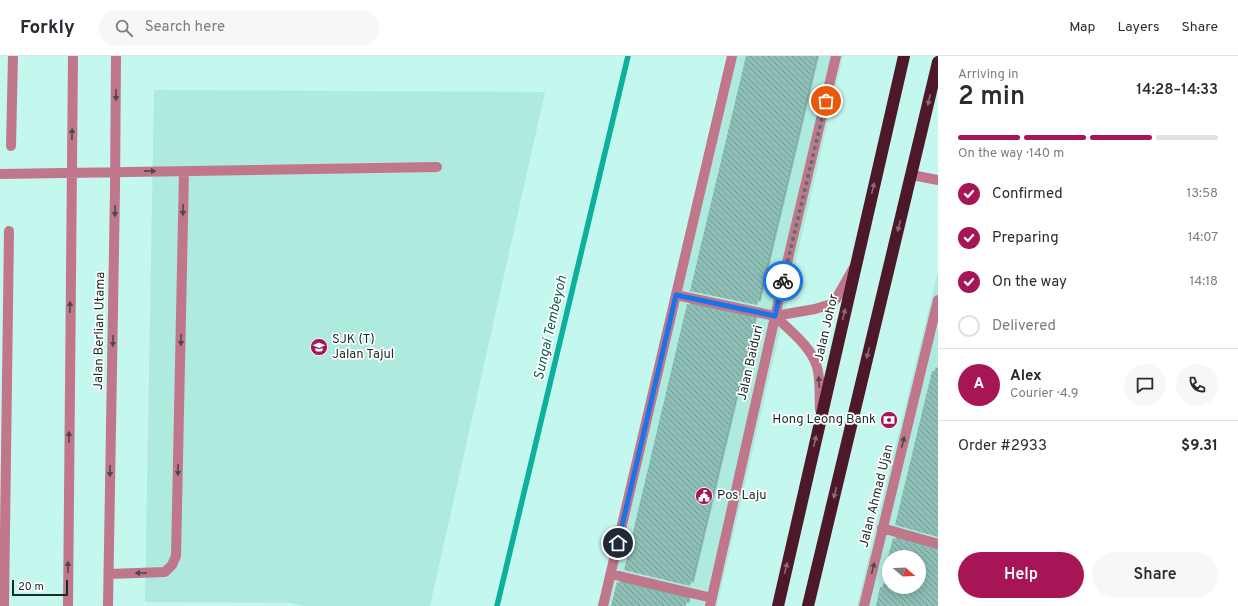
<!DOCTYPE html>
<meta charset="utf-8">
<style>
:root{--surface:#fff;--page:#f7f7f7;--text:#2b2b33;--muted:#7c7c81;--line:#e1e1e2;--accent:#a61656}
body{margin:0;font-family:Overpass,sans-serif;background:var(--page);color:var(--text);height:100vh;display:flex;flex-direction:column;font-size:15px;white-space:nowrap}
*{box-sizing:border-box;margin:0}
p{font-size:13px;color:var(--muted)}
.icon{flex:none;width:22px;height:22px;fill:none;stroke:currentColor;stroke-width:2;stroke-linecap:round;stroke-linejoin:round}
.map{position:relative;flex:1;overflow:hidden}
.drawer{display:flex;flex-direction:column;background:var(--surface);width:300px}
.drawer>*{flex:none}
.needle{width:26px;rotate:109deg}
.controls{position:absolute;left:882px;top:494px;display:grid;gap:8px}
.controls a{display:grid;place-items:center;width:44px;height:44px;border-radius:50%;background:var(--surface);box-shadow:0 2px 10px #0003;font-size:20px}
.scale{position:absolute;left:12px;bottom:10px;width:56px;box-sizing:border-box;padding-left:4px;border:2px solid #172b27;border-top:0;font-size:11px;line-height:14px;white-space:nowrap;color:#172b27;-webkit-text-stroke:3px #fff;paint-order:stroke}
.pin{position:absolute;display:grid;place-items:center;width:34px;height:34px;color:#fff;margin:-17px;border:2px solid #fff;border-radius:50%;box-shadow:0 1px 4px #0007}
.courier{position:absolute;display:grid;place-items:center;width:40px;height:40px;margin:-20px;border:3px solid #1a73e8;border-radius:50%;background:#fff;color:#222;box-shadow:0 1px 5px #0007}
.headline em{font-style:normal;font-weight:600}
.headline div{display:flex;flex-direction:column-reverse}
.headline{display:flex;align-items:center;justify-content:space-between;height:68px;padding:0 20px}
h1{font-size:26px;font-weight:600;line-height:30px}
.bar{display:grid;grid-template-columns:repeat(4,1fr);gap:6px 4px;align-content:center;height:48px;padding:0 20px}
.bar i{height:5px;border-radius:3px;background:var(--line)}
.bar .on{background:var(--accent)}
.bar p{grid-column:span 4}
.line{display:flex;align-items:center;gap:10px;padding:0 20px;border-top:1px solid var(--line)}
.line div{flex:1}
.round{display:grid;place-items:center;flex:none;width:42px;height:42px;border-radius:21px;background:var(--page)}
ol{padding:0 20px;list-style:none}
li{display:flex;align-items:center;gap:12px;height:44px}
li p{margin-inline-start:auto}
li .icon{padding:4px;border-radius:50%;background:var(--accent);color:#fff;stroke-width:4}
li:last-child{color:var(--muted)}
li i{width:22px;height:22px;border:2px solid var(--line);border-radius:50%}
.cta{display:flex;gap:8px;margin-top:auto;padding:8px 20px}
.cta a{flex:1;height:46px;border-radius:24px;background:var(--accent);color:#fff;font-size:16px;font-weight:600;line-height:46px;text-align:center}
.cta a+a{background:var(--page);color:var(--text)}
header{display:flex;align-items:center;gap:24px;box-sizing:border-box;height:56px;padding:0 20px;background:var(--surface);border-bottom:1px solid var(--line)}
header strong{font-size:19px}
nav{display:flex;gap:22px;margin-inline-start:auto;font-size:14px}
.search{width:280px;height:36px;background:var(--page);display:flex;align-items:center;gap:10px;box-sizing:border-box;padding:0 14px;border-radius:22px;color:var(--muted);font-size:15px}
main{display:flex;flex:1;min-height:0}
.map>svg:first-child{display:block}
.built{fill:#afeade;fill-rule:evenodd}
.lines{fill:none;stroke-linecap:round;stroke-linejoin:round}
.stream{stroke:#0db09d;stroke-width:5.5}
.building{fill:url(#building-back-hatch);filter:url(#shadow)}
.minor{stroke:#c0778c;stroke-width:10}
.highway{stroke:#4e182b;stroke-width:12}
.oneway{fill:#52464a}
.oneway2{fill:#8c6975}
.done{stroke:#54726c;stroke-width:4;stroke-dasharray:0 7.2}
.route{stroke:#1a73e8;stroke-width:5}
.labels{text-anchor:middle;dominant-baseline:central;stroke-width:3.5;stroke-linejoin:round;paint-order:stroke}
.street-label{font-size:13px;fill:#172b27;stroke:#fff}
.poi-label{font-size:13px;fill:#172b27;stroke:#fff;text-anchor:start}
.water-label{font-size:14px;font-style:italic;fill:#115e53;stroke:#fff}
</style>
<header>
<strong>Forkly</strong>
<div class="search"><svg class="icon" aria-label="search" viewBox="0 0 24 24"><circle cx="10" cy="10" r="6"/><path d="M15 15l6 6"/></svg>Search here</div>
<nav><a>Map</a><a>Layers</a><a>Share</a></nav>
</header>
<main>
<div class="map">
<svg width="938" height="550" viewBox="0 0 938 550">
<defs>
<pattern id="building-back-hatch" width="6" height="6" patternUnits="userSpaceOnUse"><rect width="6" height="6" fill="#8ebfb6"/><path d="M-1 5l2 2M0 0l6 6M5-1l2 2" fill="none" stroke="#739b94"/></pattern>
<filter id="shadow"><feDropShadow dx="3.5" dy="-3.5" stdDeviation="0" flood-color="#0004"/></filter>
</defs>
<rect width="100%" height="100%" fill="#c4f7ed"/>
<path class="built" d="M 728,0 L 843,0 L 717,550 L 599,550 Z
M 154,34 L 545,36 L 430,550 L 304,550 L 291,547 L 145,546 Z
M 938,215 L 938,550 L 857,550 L 886,429 ZM 889,501 L 919,501 L 919,531 L 889,531 Z"/>
<g class="lines">
<path class="stream" d="M 497,550 L 628,0"/>
</g>
<path class="building" d="M 746,0 L 816,0 L 757,249 L 690,235 Z
M 687,248 L 754,262 L 690,530 L 624,514 Z
M 932,315 L 938,316 L 938,481 L 895,469 Z
M 893,482 L 938,494 L 938,550 L 876,550 L 880,531 L 919,531 L 919,501 L 888,501 Z
M 617,526 L 687,543 L 686,550 L 611,550 Z"/>
<g class="lines">
<path class="minor" d="M 11,90 L 13,0
M 0,118 L 437,111
M 912,119 L 938,124
M 676,239 L 775,260 L 815,253 L 831,248 L 836,243 L 853,213
M 775,260 C 790,275 811,290 817,311 C 821,324 819,340 820,354
M 882,472 L 938,488
M 109,518 L 165,516 L 172,509 L 176,500 L 184,115
M 611,518 L 712,542
M 4,550 L 9,175
M 68,550 L 73,0
M 108,550 L 115,134 L 116,0
M 603,550 L 732,0
M 710,550 L 790,194 L 836,0
M 864,550 L 938,244"/>
<path class="highway" d="M 778,550 L 904,0
M 808,550 L 938,6"/>
</g>
<defs><path id="oneway-solid" d="M-6-.8H1V-3.2L6.5 0L1 3.2V.8H-6Z"/></defs>
<g class="oneway">
<use href="#oneway-solid" transform="translate(116 39) rotate(90)"/>
<use href="#oneway-solid" transform="translate(72 78) rotate(-89)"/>
<use href="#oneway-solid" transform="translate(150 115) rotate(-1)"/>
<use href="#oneway-solid" transform="translate(183 154) rotate(91)"/>
<use href="#oneway-solid" transform="translate(115 155) rotate(91)"/>
<use href="#oneway-solid" transform="translate(70 251) rotate(-90)"/>
<use href="#oneway-solid" transform="translate(181 284) rotate(91)"/>
<use href="#oneway-solid" transform="translate(113 285) rotate(91)"/>
<use href="#oneway-solid" transform="translate(819 326) rotate(-94)"/>
<use href="#oneway-solid" transform="translate(69 381) rotate(-90)"/>
<use href="#oneway-solid" transform="translate(903 386) rotate(-76)"/>
<use href="#oneway-solid" transform="translate(178 414) rotate(91)"/>
<use href="#oneway-solid" transform="translate(110 415) rotate(91)"/>
<use href="#oneway-solid" transform="translate(68 511) rotate(-90)"/>
<use href="#oneway-solid" transform="translate(873 512) rotate(-76)"/>
<use href="#oneway-solid" transform="translate(141 517) rotate(179)"/>
</g>
<g class="oneway2">
<use href="#oneway-solid" transform="translate(929 44) rotate(103)"/>
<use href="#oneway-solid" transform="translate(873 132) rotate(-77)"/>
<use href="#oneway-solid" transform="translate(899 170) rotate(104)"/>
<use href="#oneway-solid" transform="translate(844 258) rotate(-77)"/>
<use href="#oneway-solid" transform="translate(868 297) rotate(104)"/>
<use href="#oneway-solid" transform="translate(815 385) rotate(-77)"/>
<use href="#oneway-solid" transform="translate(835 437) rotate(104)"/>
<use href="#oneway-solid" transform="translate(786 512) rotate(-77)"/>
</g>
<g class="lines">
<path class="done" d="M 783,225 L 826,45"/>
<path class="route" d="M 618,487 L 676,239 L 775,260 L 783,225"/>
</g>
<defs>
<symbol id="school-disc" viewBox="-11 -11 22 22"><circle r="9.5" fill="#a61656" stroke="#fff"/><path d="M0-5L7-2L0 1L-7-2ZM-4 1L0 2.5L4 1V4Q0 6-4 4Z" fill="#fff"/></symbol>
<symbol id="bank-disc" viewBox="-11 -11 22 22"><circle r="9.5" fill="#a61656" stroke="#fff"/><path d="M-6-4H6V4H-6ZM0-2.3a2.3 2.3 0 1 0 0 4.6a2.3 2.3 0 1 0 0-4.6Z" fill="#fff"/></symbol>
<symbol id="civic-disc" viewBox="-11 -11 22 22"><circle r="9.5" fill="#a61656" stroke="#fff"/><path d="M-.6-6.5H3V-4.5H.6V-3L4-1V1h2V6H-6V1h2V-1L-.6-3ZM-1.2 2.5V6h2.4V2.5Z" fill="#fff"/></symbol>
</defs>
<g fill-rule="evenodd">
<use href="#school-disc" x="309" y="281" width="20" height="20"/>
<use href="#bank-disc" x="879" y="354" width="20" height="20"/>
<use href="#civic-disc" x="694" y="430" width="20" height="20"/>
</g>
<g class="labels">
<g class="street-label">
<text transform="translate(827 272) rotate(-77)">Jalan Johor</text>
<text transform="translate(100 275) rotate(-89)">Jalan Berlian Utama</text>
<text transform="translate(751 307) rotate(-77)">Jalan Baiduri</text>
<text transform="translate(877 440) rotate(-76)">Jalan Ahmad Ujan</text>
</g>
<g class="poi-label">
<text x="332" y="284">SJK (T)<tspan x="332" dy="15">Jalan Tajul</tspan></text>
<text x="876" y="364" text-anchor="end">Hong Leong Bank</text>
<text x="717" y="440">Pos Laju</text>
</g>
<g class="water-label">
<text transform="translate(551 272) rotate(-77)">Sungai Tembeyoh</text>
</g>
</g>
</svg>
<div class="controls">
<a><svg class="needle" viewBox="-14 -14 28 28"><path d="M0-13l5 13h-10z" fill="#e53935"/><path d="M0 13l5-13h-10z" fill="#7c7c81"/></svg></a>
</div>
<div class="scale">20 m</div>
<div class="pin" style="left:826px;top:45px;background:#ea580c"><svg class="icon" aria-label="bag" viewBox="0 0 24 24"><path d="M5 8h14l-1 12H6zM9 8a3 3 0 0 1 6 0"/></svg></div>
<div class="pin" style="left:618px;top:487px;background:#1f2937"><svg class="icon" aria-label="home" viewBox="0 0 24 24"><path d="M3 11l9-7 9 7M6 9v11h12V9"/></svg></div>
<div class="courier" style="left:783px;top:225px"><svg class="icon" aria-label="bike" viewBox="0 0 24 24"><circle cx="6" cy="16" r="4"/><circle cx="18" cy="16" r="4"/><path d="M6 16l4-8h5l3 8M10 8l3 8H6M13 5h3"/></svg></div>
</div>
<section class="drawer">
<div class="headline"><div><h1>2 min</h1><p>Arriving in</p></div><em>14:28–14:33</em></div>
<div class="bar"><i class="on"></i><i class="on"></i><i class="on"></i><i></i><p>On the way · 140 m</p></div>
<ol>
<li><svg class="icon" aria-label="check" viewBox="0 0 24 24"><path d="M5 12l5 5 9-10"/></svg>Confirmed<p>13:58</p></li>
<li><svg class="icon" aria-label="check" viewBox="0 0 24 24"><path d="M5 12l5 5 9-10"/></svg>Preparing<p>14:07</p></li>
<li><svg class="icon" aria-label="check" viewBox="0 0 24 24"><path d="M5 12l5 5 9-10"/></svg>On the way<p>14:18</p></li>
<li><i></i>Delivered</li>
</ol>
<div class="line" style="height:72px"><b class="round" style="background:var(--accent);color:#fff">A</b><div><b>Alex</b><p>Courier · 4.9</p></div><a class="round"><svg class="icon" aria-label="chat" viewBox="0 0 24 24"><path d="M4 5h16v11H9l-5 4z"/></svg></a><a class="round"><svg class="icon" aria-label="phone" viewBox="0 0 24 24"><path d="M5 4h4l2 5-3 2q2 4 5 5l2-3 5 2v4C11 20 4 13 5 4z"/></svg></a></div>
<div class="line" style="height:52px"><div>Order #2933</div><b>$9.31</b></div>
<div class="cta"><a>Help</a><a>Share</a></div>
</section>
</main>
